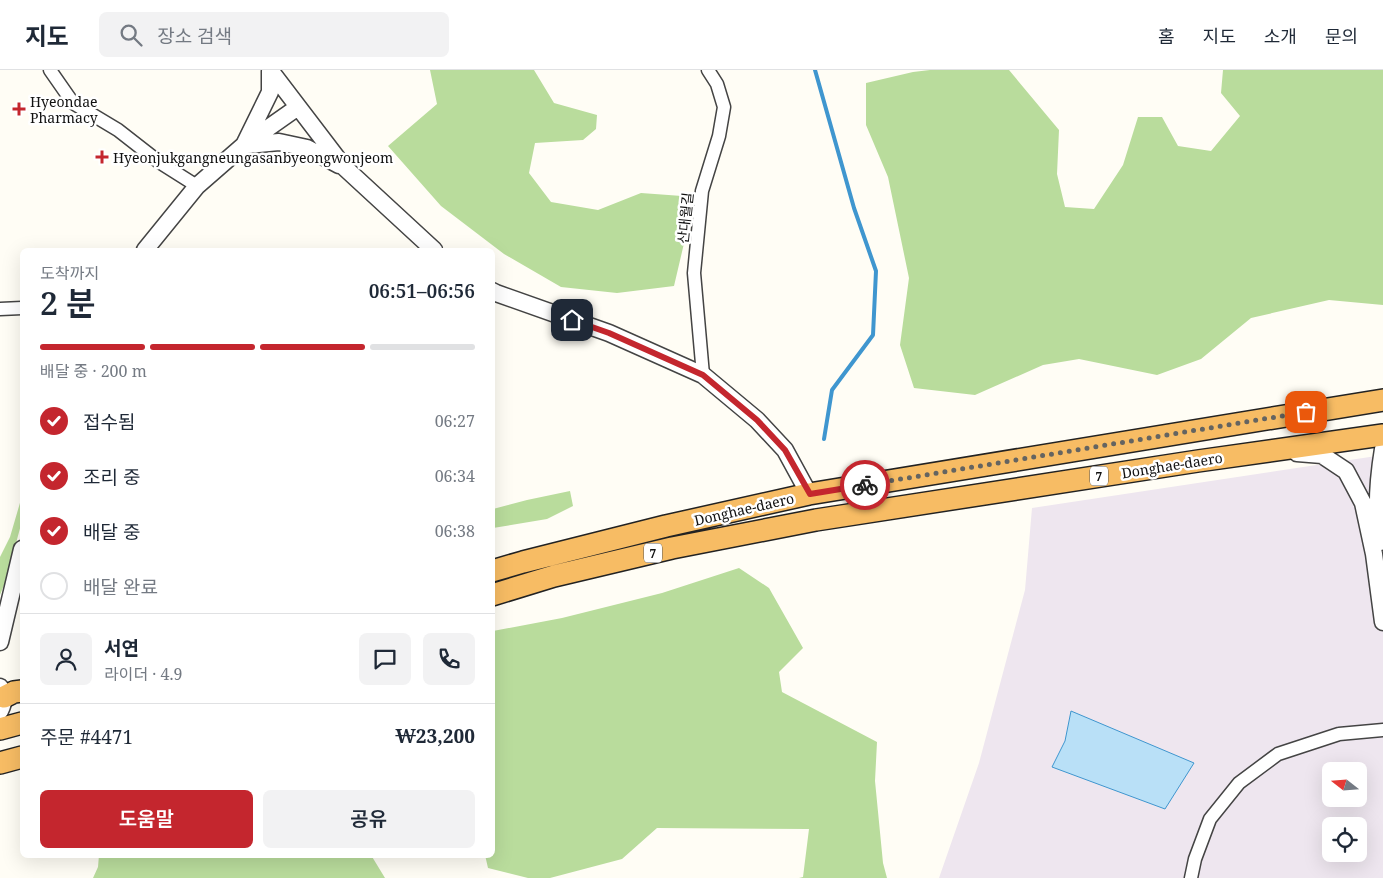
<!DOCTYPE html>
<html lang="ko">
<meta charset="utf-8">
<style>
:root{--surface:#fff;--page:#f2f2f3;--text:#1f2937;--muted:#747a83;--line:#e0e1e3;--accent:#c4262e}
body{margin:0;font-family:"Noto Serif","Noto Sans KR",serif;background:var(--page);color:var(--text);height:100vh;display:flex;flex-direction:column;font-size:19px;white-space:nowrap}
*{box-sizing:border-box;margin:0}
p{font-size:16px;color:var(--muted)}
.icon{flex:none;width:28px;height:28px;fill:none;stroke:currentColor;stroke-width:2;stroke-linecap:round;stroke-linejoin:round}
.map{position:relative;flex:1;overflow:hidden}
.details{position:absolute;left:20px;top:178px;width:475px;height:610px;display:flex;flex-direction:column;background:var(--surface);border-radius:8px;box-shadow:0 5px 20px #0002}
.details>*{flex:none}
.needle{width:32px;rotate:287deg}
.buttons{position:absolute;left:1322px;top:692px;display:grid;gap:10px}
.buttons a{display:grid;place-items:center;width:45px;height:45px;border-radius:8px;background:var(--surface);box-shadow:0 5px 20px #0002;font-size:25px}
.pin{position:absolute;display:grid;place-items:center;width:42px;height:42px;color:#fff;margin:-21px;border-radius:10px;box-shadow:0 2px 8px #0006}
.courier{position:absolute;display:grid;place-items:center;width:50px;height:50px;margin:-25px;border:4px solid #c4262e;border-radius:50%;background:#fff;color:#222;box-shadow:0 1px 6px #0007}
.headline em{font-style:normal;font-weight:600}
.headline div{display:flex;flex-direction:column-reverse}
.headline{display:flex;align-items:center;justify-content:space-between;height:85px;padding:0 20px}
h1{font-size:32px;font-weight:600;line-height:38px}
.bar{display:grid;grid-template-columns:repeat(4,1fr);gap:8px 5px;align-content:center;height:60px;padding:0 20px}
.bar i{height:6px;border-radius:4px;background:var(--line)}
.bar .selected{background:var(--accent)}
.bar p{grid-column:span 4}
.line{display:flex;align-items:center;gap:12px;padding:0 20px;border-top:1px solid var(--line)}
.line div{flex:1}
.round{display:grid;place-items:center;flex:none;width:52px;height:52px;border-radius:8px;background:var(--page)}
ol{padding:0 20px;list-style:none}
li{display:flex;align-items:center;gap:15px;height:55px}
li p{margin-inline-start:auto}
li .icon{padding:5px;border-radius:50%;background:var(--accent);color:#fff;stroke-width:4}
li:last-child{color:var(--muted)}
li i{width:28px;height:28px;border:2px solid var(--line);border-radius:50%}
.button{display:flex;gap:10px;margin-top:auto;padding:10px 20px}
.button a{flex:1;height:58px;border-radius:8px;background:var(--accent);color:#fff;font-size:20px;font-weight:600;line-height:58px;text-align:center}
.button a+a{background:var(--page);color:var(--text)}
header{display:flex;align-items:center;gap:30px;box-sizing:border-box;height:70px;padding:0 25px;background:var(--surface);border-bottom:1px solid var(--line)}
header strong{font-size:24px}
nav{display:flex;gap:28px;margin-inline-start:auto;font-size:18px}
.search{width:350px;height:45px;background:var(--page);display:flex;align-items:center;gap:12px;box-sizing:border-box;padding:0 18px;border-radius:8px;color:var(--muted);font-size:19px}
.map>svg:first-child{display:block}
.industrial{fill:#eee6ef;fill-rule:evenodd}
.forest{fill:#b9dc9c}
.water{fill:#b9e0f7;stroke:#3f96cf}
.lines{fill:none;stroke-linecap:round;stroke-linejoin:round}
.stream{stroke:#3f96cf;stroke-width:4}
.minor-casing{stroke:#444;stroke-width:15}
.tertiary-casing{stroke:#444;stroke-width:19}
.trunk-casing{stroke:#222;stroke-width:24}
.minor{stroke:#fff;stroke-width:12}
.tertiary{stroke:#fff;stroke-width:16}
.trunk{stroke:#f7bc64;stroke-width:21}
.done{stroke:#646461;stroke-width:5;stroke-dasharray:0 9}
.route{stroke:#c4262e;stroke-width:6}
.poi-dot{fill:#c4262e;stroke:#fff;stroke-width:2}
.labels{text-anchor:middle;dominant-baseline:central;stroke-width:5;stroke-linejoin:round;paint-order:stroke}
.shield{fill:#fff;stroke:#585858;stroke-width:1}
.shield-label{font-size:12px;font-weight:bold;fill:#111}
.poi-label{font-size:14px;fill:#111;stroke:#fff;text-anchor:start}
.street-label{font-size:14px;fill:#111;stroke:#fff}
</style>
<header>
<strong>지도</strong>
<div class="search"><svg class="icon" aria-label="search" viewBox="0 0 24 24"><circle cx="10" cy="10" r="6"/><path d="M15 15l6 6"/></svg>장소 검색</div>
<nav><a>홈</a><a>지도</a><a>소개</a><a>문의</a></nav>
</header>
<div class="map">
<svg width="1383" height="808" viewBox="0 0 1383 808">
<rect width="100%" height="100%" fill="#fffdf5"/>
<path class="industrial" d="M 1383,385 L 1383,808 L 939,808 L 979,693 L 1025,520 L 1032,438 ZM 1331,701 L 1359,701 L 1359,729 L 1331,729 ZM 1331,756 L 1359,756 L 1359,784 L 1331,784 Z"/>
<path class="forest" d="M 430,0 L 534,0 L 554,33 L 597,45 L 596,59 L 583,70 L 535,73 L 529,103 L 551,132 L 598,140 L 641,123 L 682,126 L 689,152 L 674,216 L 617,223 L 561,217 L 504,184 L 441,136 L 388,76 L 437,34 Z
M 930,0 L 1009,0 L 1059,60 L 1057,104 L 1065,137 L 1094,139 L 1123,95 L 1138,47 L 1162,47 L 1178,76 L 1211,81 L 1240,46 L 1221,23 L 1223,0 L 1383,0 L 1383,235 L 1329,230 L 1251,248 L 1201,289 L 1157,305 L 1079,289 L 1043,295 L 975,325 L 914,318 L 900,275 L 909,208 L 888,107 L 866,55 L 866,13 L 913,2 Z
M 570,421 L 573,436 L 547,449 L 493,458 L 493,439 L 527,430 Z
M 22,426 L 22,451 L 6,510 L 0,525 L 0,487 L 10,467 Z
M 739,498 L 769,518 L 803,578 L 779,602 L 782,622 L 877,672 L 875,711 L 883,793 L 887,808 L 799,808 L 803,807 L 809,759 L 657,758 L 622,789 L 550,808 L 528,808 L 488,798 L 485,785 L 492,785 L 493,561 L 562,548 L 662,523 Z
M 99,785 L 371,785 L 385,808 L 93,808 L 98,797 Z"/>
<path class="water" d="M 1071,641 L 1194,693 L 1165,739 L 1052,697 L 1065,671 Z"/>
<g class="lines">
<path class="stream" d="M 815,0 L 854,138 L 876,201 L 873,265 L 832,320 L 824,369"/>
<defs>
<path id="minor" d="M 50,0 L 73,33 L 118,60 L 159,92 L 197,116
M 0,239 L 22,238
M 703,305 L 694,203 L 702,121 L 719,66 L 724,37 L 717,14 L 708,0
M 1191,808 L 1195,789 L 1210,749 L 1239,713 L 1278,684 L 1339,664 L 1383,660"/>
<path id="tertiary" d="M 270,0 L 344,97 L 434,180
M 245,73 L 270,22 L 270,0
M 247,75 L 279,72 L 307,78 L 339,95
M 145,180 L 197,116 L 244,75 L 298,37
M 492,221 L 496,223 L 609,263 L 703,305 L 757,350 L 785,380 L 809,424
M 1297,383 L 1322,385 L 1346,401 L 1363,433 L 1374,484 L 1383,552
M 1380,472 C 1376,442 1378,409 1383,379
M 0,572 L 22,479
M 0,617 C 5,625 4,633 0,641"/>
<path id="trunk" d="M 492,501 L 523,492 L 666,456 L 809,424 L 1383,330
M 492,525 L 554,506 L 672,478 L 816,450 L 1198,391 L 1383,365
M 4,627 L 14,622 L 22,621
M 0,659 L 22,653
M 0,693 L 22,687"/>
</defs>
<use href="#minor" class="minor-casing"/>
<use href="#tertiary" class="tertiary-casing"/>
<use href="#trunk" class="trunk-casing"/>
<use href="#minor" class="minor"/>
<use href="#tertiary" class="tertiary"/>
<use href="#trunk" class="trunk"/>
</g>
<g class="lines">
<path class="done" d="M 865,415 L 1306,342"/>
<path class="route" d="M 572,250 L 609,263 L 703,305 L 757,350 L 785,380 L 810,424 L 865,415"/>
</g>
<g class="poi-dot">
<path d="M16.5 31.5h5v5h5v5h-5v5h-5v-5h-5v-5h5z"/>
<path d="M99.5 79.5h5v5h5v5h-5v5h-5v-5h-5v-5h5z"/>
</g>
<g class="labels">
<g class="shield">
<rect x="1090" y="396.5" width="18" height="19" rx="4"/>
<rect x="644" y="473.5" width="18" height="19" rx="4"/>
</g>
<g class="shield-label">
<text x="1099" y="406">7</text>
<text x="653" y="483">7</text>
</g>
<g class="poi-label">
<text x="30" y="31">Hyeondae<tspan x="30" dy="16">Pharmacy</tspan></text>
<text x="113" y="87">Hyeonjukgangneungasanbyeongwonjeom</text>
</g>
<g class="street-label">
<text transform="translate(685 148) rotate(-84)">산대월길</text>
<text transform="translate(1172 395) rotate(-9)">Donghae-daero</text>
<text transform="translate(744 439) rotate(-13)">Donghae-daero</text>
</g>
</g>
</svg>
<div class="buttons">
<a><svg class="needle" viewBox="-14 -14 28 28"><path d="M0-13l5 13h-10z" fill="#e53935"/><path d="M0 13l5-13h-10z" fill="#747a83"/></svg></a>
<a><svg class="icon" aria-label="locate" viewBox="0 0 24 24"><circle cx="12" cy="12" r="6"/><path d="M12 2v4M12 18v4M2 12h4M18 12h4"/></svg></a>
</div>
<div class="pin" style="left:1306px;top:342px;background:#ea580c"><svg class="icon" aria-label="bag" viewBox="0 0 24 24"><path d="M5 8h14l-1 12H6zM9 8a3 3 0 0 1 6 0"/></svg></div>
<div class="pin" style="left:572px;top:250px;background:#1f2937"><svg class="icon" aria-label="home" viewBox="0 0 24 24"><path d="M3 11l9-7 9 7M6 9v11h12V9"/></svg></div>
<div class="courier" style="left:865px;top:415px"><svg class="icon" aria-label="bike" viewBox="0 0 24 24"><circle cx="6" cy="16" r="4"/><circle cx="18" cy="16" r="4"/><path d="M6 16l4-8h5l3 8M10 8l3 8H6M13 5h3"/></svg></div>
<section class="details">
<div class="headline"><div><h1>2 분</h1><p>도착까지</p></div><em>06:51–06:56</em></div>
<div class="bar"><i class="selected"></i><i class="selected"></i><i class="selected"></i><i></i><p>배달 중 · 200 m</p></div>
<ol>
<li><svg class="icon" aria-label="check" viewBox="0 0 24 24"><path d="M5 12l5 5 9-10"/></svg>접수됨<p>06:27</p></li>
<li><svg class="icon" aria-label="check" viewBox="0 0 24 24"><path d="M5 12l5 5 9-10"/></svg>조리 중<p>06:34</p></li>
<li><svg class="icon" aria-label="check" viewBox="0 0 24 24"><path d="M5 12l5 5 9-10"/></svg>배달 중<p>06:38</p></li>
<li><i></i>배달 완료</li>
</ol>
<div class="line" style="height:90px"><a class="round"><svg class="icon" aria-label="person" viewBox="0 0 24 24"><circle cx="12" cy="8" r="4"/><path d="M4 21q1-7 8-7t8 7"/></svg></a><div><b>서연</b><p>라이더 · 4.9</p></div><a class="round"><svg class="icon" aria-label="chat" viewBox="0 0 24 24"><path d="M4 5h16v11H9l-5 4z"/></svg></a><a class="round"><svg class="icon" aria-label="phone" viewBox="0 0 24 24"><path d="M5 4h4l2 5-3 2q2 4 5 5l2-3 5 2v4C11 20 4 13 5 4z"/></svg></a></div>
<div class="line" style="height:65px"><div>주문 #4471</div><b>₩23,200</b></div>
<div class="button"><a>도움말</a><a>공유</a></div>
</section>
</div>
